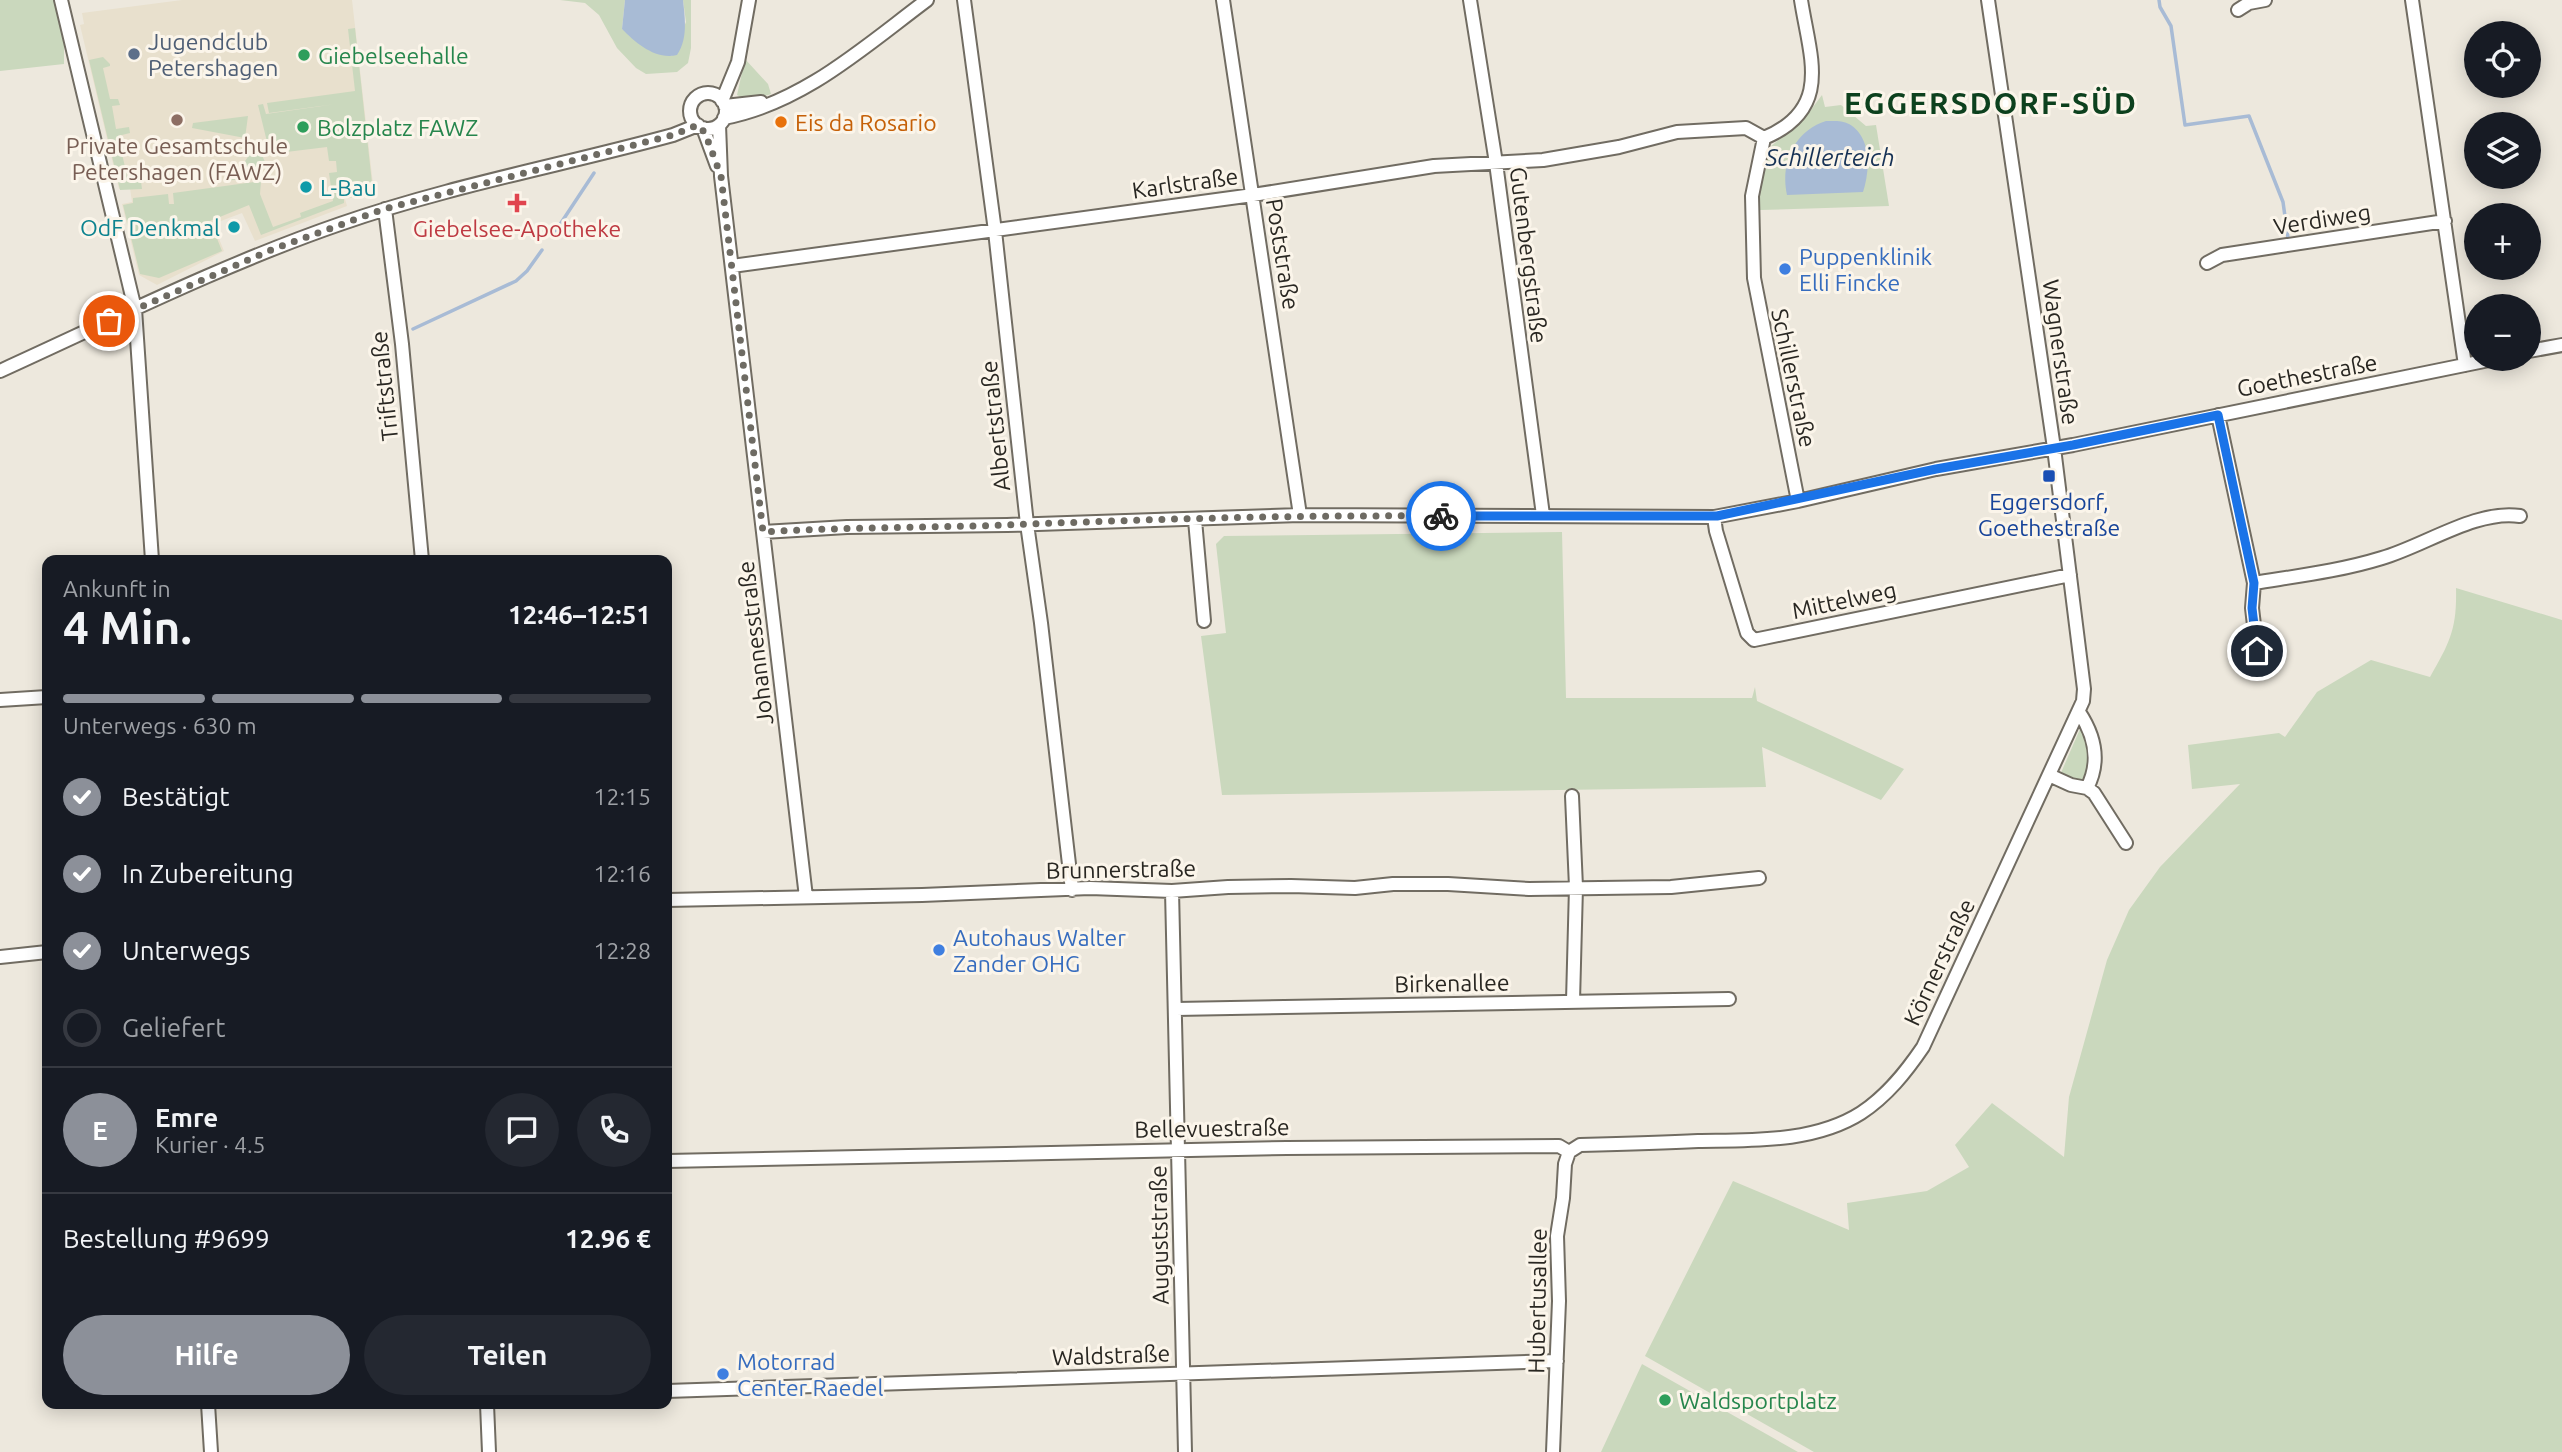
<!DOCTYPE html>
<html lang="de">
<meta charset="utf-8">
<style>
:root{--surface:#171b24;--page:#242831;--text:#f1f3f6;--muted:#9ea1a6;--line:#363941;--accent:#8c9099}
body{margin:0;font-family:Ubuntu,sans-serif;background:var(--page);color:var(--text);height:100vh;display:flex;flex-direction:column;font-size:26px;white-space:nowrap}
*{box-sizing:border-box;margin:0}
p{font-size:23px;color:var(--muted)}
.icon{flex:none;width:38px;height:38px;fill:none;stroke:currentColor;stroke-width:2;stroke-linecap:round;stroke-linejoin:round}
.map{position:relative;flex:1;overflow:hidden}
.panel{position:absolute;left:42px;top:555px;width:630px;height:854px;display:flex;flex-direction:column;background:var(--surface);border-radius:14px;box-shadow:0 4px 18px #0003}
.panel>*{flex:none}
.tools{position:absolute;left:2464px;top:21px;display:grid;gap:14px}
.tools a{display:grid;place-items:center;width:77px;height:77px;border-radius:50%;background:var(--surface);box-shadow:0 4px 18px #0003;font-size:35px}
.pin{position:absolute;display:grid;place-items:center;width:60px;height:60px;color:#fff;margin:-30px;border:4px solid #fff;border-radius:50%;box-shadow:0 2px 7px #0007}
.courier{position:absolute;display:grid;place-items:center;width:70px;height:70px;margin:-35px;border:5px solid #1a73e8;border-radius:50%;background:#fff;color:#222;box-shadow:0 2px 9px #0007}
.overview em{font-style:normal;font-weight:700}
.overview div{display:flex;flex-direction:column-reverse}
.overview{display:flex;align-items:center;justify-content:space-between;height:119px;padding:0 21px}
h1{font-size:46px;font-weight:700;line-height:52px}
.bar{display:grid;grid-template-columns:repeat(4,1fr);gap:10px 7px;align-content:center;height:84px;padding:0 21px}
.bar i{height:9px;border-radius:5px;background:var(--line)}
.bar .active{background:var(--accent)}
.bar p{grid-column:span 4}
.line{display:flex;align-items:center;gap:18px;padding:0 21px;border-top:2px solid var(--line)}
.line div{flex:1}
.round{display:grid;place-items:center;flex:none;width:74px;height:74px;border-radius:37px;background:var(--page)}
ol{padding:0 21px;list-style:none}
li{display:flex;align-items:center;gap:21px;height:77px}
li p{margin-inline-start:auto}
li .icon{padding:7px;border-radius:50%;background:var(--accent);color:#fff;stroke-width:4}
li:last-child{color:var(--muted)}
li i{width:38px;height:38px;border:4px solid var(--line);border-radius:50%}
.button{display:flex;gap:14px;margin-top:auto;padding:14px 21px}
.button a{flex:1;height:80px;border-radius:42px;background:var(--accent);color:#fff;font-size:28px;font-weight:700;line-height:80px;text-align:center}
.button a+a{background:var(--page);color:var(--text)}
.map>svg:first-child{display:block}
.built{fill:#e8e0cd}
.green{fill:#cad8bd}
.water{fill:#a8bbd5}
.lines{fill:none;stroke-linecap:round;stroke-linejoin:round}
.stream{stroke:#a8bbd5;stroke-width:3.5}
.minor-casing{stroke:#716c62;stroke-width:16}
.minor{stroke:#fff;stroke-width:12}
.done{stroke:#6e6b63;stroke-width:7;stroke-dasharray:0 12.6}
.route{stroke:#1a73e8;stroke-width:9}
.service-dot{fill:#5c6f8a;stroke:#fbf5ea;stroke-width:2.5}
.leisure-dot{fill:#2e9e5b;stroke:#fbf5ea;stroke-width:2.5}
.education-dot{fill:#8d6e63;stroke:#fbf5ea;stroke-width:2.5}
.food-dot{fill:#e8710a;stroke:#fbf5ea;stroke-width:2.5}
.culture-dot{fill:#0f9aa8;stroke:#fbf5ea;stroke-width:2.5}
.health-dot{fill:#e0444e;stroke:#fbf5ea;stroke-width:2.5}
.shop-dot{fill:#3f7fe0;stroke:#fbf5ea;stroke-width:2.5}
.transit-dot{fill:#1a4fb4;stroke:#fbf5ea;stroke-width:2.5}
.labels{text-anchor:middle;dominant-baseline:central;stroke-width:6;stroke-linejoin:round;paint-order:stroke}
.service-label{font-size:23px;fill:#4e5e75;stroke:#fbf5ea;text-anchor:start}
.leisure-label{font-size:23px;fill:#27864d;stroke:#fbf5ea;text-anchor:start}
.food-label{font-size:23px;fill:#c56008;stroke:#fbf5ea;text-anchor:start}
.education-label{font-size:23px;fill:#785e54;stroke:#fbf5ea}
.street-label{font-size:23px;fill:#292722;stroke:#fbf5ea}
.culture-label{font-size:23px;fill:#0d838f;stroke:#fbf5ea;text-anchor:start}
.health-label{font-size:23px;fill:#be3a42;stroke:#fbf5ea}
.shop-label{font-size:23px;fill:#366cbe;stroke:#fbf5ea;text-anchor:start}
.transit-label{font-size:23px;fill:#164399;stroke:#fbf5ea}
.water-label{font-size:24px;font-style:italic;fill:#173255;stroke:#fbf5ea}
.district-label{font-size:30px;font-weight:bold;letter-spacing:2px;fill:#0d411e;stroke:#fbf5ea}
</style>
<div class="map">
<svg width="2562" height="1452" viewBox="0 0 2562 1452">
<rect width="100%" height="100%" fill="#ede8dd"/>
<path class="built" d="M 182,0 L 352,0 L 374,193 L 345,199 L 347,206 L 255,241 L 242,213 L 213,224 L 224,251 L 157,285 L 139,275 L 122,204 L 132,202 L 130,188 L 119,189 L 80,25 L 84,24 L 82,13 Z"/>
<path class="green" d="M 0,0 L 57,0 L 64,27 L 64,64 L 0,71 Z
M 560,0 L 625,0 L 622,29 L 672,56 L 686,22 L 683,0 L 691,0 L 691,48 L 688,63 L 677,72 L 646,74 L 636,68 L 617,48 L 599,15 L 585,3 Z
M 355,28 L 373,192 L 344,199 L 344,203 L 261,235 L 249,205 L 210,221 L 222,251 L 159,278 L 140,274 L 123,205 L 133,203 L 133,198 L 168,194 L 169,204 L 174,204 L 173,193 L 261,181 L 260,194 L 273,227 L 301,217 L 300,213 L 333,201 L 329,173 L 337,172 L 336,161 L 329,161 L 327,147 L 270,154 L 258,105 L 263,104 L 266,114 L 336,104 L 269,113 L 267,103 L 355,91 L 348,29 Z
M 103,57 L 110,64 L 110,66 L 103,68 L 110,99 L 118,99 L 120,105 L 112,106 L 116,129 L 129,127 L 130,133 L 118,136 L 127,176 L 140,174 L 142,189 L 120,190 L 89,60 Z
M 745,59 L 768,84 L 771,94 C 760,98 748,102 737,95 Z
M 1822,95 L 1825,107 L 1841,105 L 1866,126 L 1876,125 L 1889,206 L 1760,210 L 1760,179 L 1770,147 L 1804,119 Z
M 248,116 L 245,138 L 192,128 L 193,123 Z
M 253,150 L 261,153 L 265,162 C 259,179 240,179 225,181 L 240,168 Z
M 1562,532 L 1566,698 L 1752,698 L 1755,687 L 1757,701 L 1904,769 L 1881,800 L 1762,747 L 1766,787 L 1222,795 L 1201,636 L 1226,633 L 1216,544 L 1224,536 Z
M 2456,588 L 2562,620 L 2562,1452 L 1814,1452 L 1645,1356 L 1733,1181 L 1849,1230 L 1847,1203 L 1927,1191 L 1969,1167 L 1955,1145 L 1992,1103 L 2064,1157 L 2069,1097 L 2107,960 L 2129,910 L 2160,867 L 2240,784 L 2192,789 L 2188,745 L 2279,733 L 2285,737 L 2317,692 L 2371,660 L 2430,677 C 2450,642 2457,629 2456,588 Z
M 2080,729 L 2086,732 L 2092,763 L 2083,782 L 2074,783 L 2060,775 Z
M 1642,1364 L 1798,1452 L 1601,1452 Z"/>
<path class="water" d="M 625,0 L 683,0 C 685,18 688,39 677,55 C 655,60 636,43 622,29 Z
M 1826,121 C 1832,121 1842,120 1849,124 C 1872,137 1870,171 1863,192 L 1787,195 C 1780,164 1794,131 1826,121 Z"/>
<g class="lines">
<path class="stream" d="M 2159,0 L 2160,7 L 2171,26 L 2185,125 L 2249,116 L 2283,202 L 2288,238
M 553,235 L 594,173
M 413,329 L 516,281 L 527,271 L 542,250"/>
<defs>
<path id="minor" d="M 61,0 L 135,309 L 152,560
M 964,0 L 995,231 L 1027,524 L 1041,623 L 1072,890
M 1223,0 L 1300,515
M 1470,0 L 1496,163 L 1543,515
M 2412,0 L 2465,365
M 2238,10 L 2249,3 L 2265,0
M690 111a18 18 0 1 1 36 0a18 18 0 1 1-36 0Z
M 722,101 L 738,62 L 749,0
M 725,106 L 761,102
M 724,118 C 803,103 864,47 927,0
M 719,125 L 721,176 L 806,897
M 703,128 L 717,166
M 1764,138 L 1752,196 L 1754,278 L 1798,501
M 1764,138 C 1833,109 1810,58 1801,0
M 385,209 L 402,344 L 422,560
M 2207,263 L 2222,255 L 2445,221
M 732,266 L 1253,195 L 1434,166 L 1543,160 L 1619,147 L 1677,132 L 1746,128 L 1764,138
M 2529,351 L 2562,345
M 0,371 C 112,320 224,264 340,224 C 449,186 563,165 673,135 L 698,125
M 2218,415 L 2254,583 L 2252,608 L 2257,651
M 1714,517 L 1716,531 L 1747,633 L 1754,640 L 2070,575
M 1195,520 L 1204,621
M 763,532 L 847,527 L 1007,525 L 1300,515 L 1714,517 L 1798,501 L 1936,469 L 2073,445 L 2494,359
M 2254,583 C 2297,576 2340,571 2382,558 C 2424,546 2477,509 2520,516
M 0,700 L 47,697
M 2079,712 C 2095,736 2101,761 2087,788
M 2049,775 L 2071,785 L 2087,788 L 2094,793 L 2126,843
M 1572,796 L 1576,887 L 1573,1001
M 1172,891 L 1185,1452
M 667,900 L 922,895 L 1090,888 L 1172,891 L 1228,887 L 1291,886 L 1355,888 L 1393,884 L 1448,884 L 1529,889 L 1671,887 L 1759,878
M 0,957 L 47,952
M 1176,1009 L 1729,999
M 1569,1152 L 1580,1145 C 1620,1144 1659,1143 1698,1141 C 1751,1140 1814,1143 1861,1113 C 1887,1096 1906,1072 1923,1047 L 2083,701 L 2084,689 L 2054,448 L 1988,0
M 667,1161 L 1287,1148 L 1559,1146 L 1569,1152
M 667,1391 L 1557,1361
M 208,1404 L 211,1452
M 487,1404 L 489,1452
M 1553,1452 L 1559,1301 L 1557,1236 L 1563,1198 L 1565,1164 L 1569,1152"/>
</defs>
<use href="#minor" class="minor-casing"/>
<use href="#minor" class="minor"/>
</g>
<g class="lines">
<path class="done" d="M 109,321 L 271,250 L 384,209 L 673,135 L 698,125 L 705,133 L 721,176 L 763,532 C 844,527 925,528 1007,525 C 1152,519 1296,515 1441,516"/>
<path class="route" d="M 1441,516 L 1717,516 L 1936,469 L 2073,445 L 2218,415 L 2254,583 L 2252,608 L 2257,651"/>
</g>
<circle class="service-dot" cx="134" cy="54" r="7"/>
<g class="leisure-dot">
<circle cx="304" cy="55" r="7"/>
<circle cx="303" cy="127" r="7"/>
<circle cx="1665" cy="1400" r="7"/>
</g>
<circle class="education-dot" cx="177" cy="120" r="7"/>
<circle class="food-dot" cx="781" cy="122" r="7"/>
<g class="culture-dot">
<circle cx="306" cy="187" r="7"/>
<circle cx="234" cy="227" r="7"/>
</g>
<path class="health-dot" d="M513.5 192.5h7v7h7v7h-7v7h-7v-7h-7v-7h7z"/>
<g class="shop-dot">
<circle cx="1785" cy="269" r="7"/>
<circle cx="939" cy="950" r="7"/>
<circle cx="723" cy="1374" r="7"/>
</g>
<rect class="transit-dot" x="2042" y="469" width="14" height="14" rx="3.5"/>
<g class="labels">
<g class="service-label">
<text x="148" y="41">Jugendclub<tspan x="148" dy="26">Petershagen</tspan></text>
</g>
<g class="leisure-label">
<text x="318" y="55">Giebelseehalle</text>
<text x="317" y="127">Bolzplatz FAWZ</text>
<text x="1679" y="1400">Waldsportplatz</text>
</g>
<g class="food-label">
<text x="795" y="122">Eis da Rosario</text>
</g>
<g class="education-label">
<text x="177" y="145">Private Gesamtschule<tspan x="177" dy="26">Petershagen (FAWZ)</tspan></text>
</g>
<g class="street-label">
<text transform="translate(1185 183) rotate(-8)">Karlstraße</text>
<text transform="translate(2322 219) rotate(-9)">Verdiweg</text>
<text transform="translate(1283 254) rotate(81)">Poststraße</text>
<text transform="translate(1529 255) rotate(83)">Gutenbergstraße</text>
<text transform="translate(2061 352) rotate(82)">Wagnerstraße</text>
<text transform="translate(2307 375) rotate(-11)">Goethestraße</text>
<text transform="translate(1794 378) rotate(78)">Schillerstraße</text>
<text transform="translate(384 386) rotate(-96)">Triftstraße</text>
<text transform="translate(995 426) rotate(-96)">Albertstraße</text>
<text transform="translate(1844 600) rotate(-12)">Mittelweg</text>
<text transform="translate(755 643) rotate(-97)">Johannesstraße</text>
<text transform="translate(1121 869) rotate(-1)">Brunnerstraße</text>
<text transform="translate(1939 962) rotate(-65)">Körnerstraße</text>
<text transform="translate(1452 983) rotate(-1)">Birkenallee</text>
<text transform="translate(1212 1128) rotate(-1)">Bellevuestraße</text>
<text transform="translate(1159 1235) rotate(-91)">Auguststraße</text>
<text transform="translate(1537 1301) rotate(-89)">Hubertusallee</text>
<text transform="translate(1111 1355) rotate(-2)">Waldstraße</text>
</g>
<g class="culture-label">
<text x="320" y="187">L-Bau</text>
<text x="220" y="227" text-anchor="end">OdF Denkmal</text>
</g>
<g class="health-label">
<text x="517" y="228">Giebelsee-Apotheke</text>
</g>
<g class="shop-label">
<text x="1799" y="256">Puppenklinik<tspan x="1799" dy="26">Elli Fincke</tspan></text>
<text x="953" y="937">Autohaus Walter<tspan x="953" dy="26">Zander OHG</tspan></text>
<text x="737" y="1361">Motorrad<tspan x="737" dy="26">Center Raedel</tspan></text>
</g>
<g class="transit-label">
<text x="2049" y="501">Eggersdorf,<tspan x="2049" dy="26">Goethestraße</tspan></text>
</g>
<g class="water-label">
<text x="1830" y="157">Schillerteich</text>
</g>
<g class="district-label">
<text x="1991" y="103">EGGERSDORF-SÜD</text>
</g>
</g>
</svg>
<div class="tools">
<a><svg class="icon" aria-label="locate" viewBox="0 0 24 24"><circle cx="12" cy="12" r="6"/><path d="M12 2v4M12 18v4M2 12h4M18 12h4"/></svg></a>
<a><svg class="icon" aria-label="layers" viewBox="0 0 24 24"><path d="M12 4l9 5-9 5-9-5zM3 14l9 5 9-5"/></svg></a>
<a>+</a>
<a>−</a>
</div>
<div class="pin" style="left:109px;top:321px;background:#ea580c"><svg class="icon" aria-label="bag" viewBox="0 0 24 24"><path d="M5 8h14l-1 12H6zM9 8a3 3 0 0 1 6 0"/></svg></div>
<div class="pin" style="left:2257px;top:651px;background:#1f2937"><svg class="icon" aria-label="home" viewBox="0 0 24 24"><path d="M3 11l9-7 9 7M6 9v11h12V9"/></svg></div>
<div class="courier" style="left:1441px;top:516px"><svg class="icon" aria-label="bike" viewBox="0 0 24 24"><circle cx="6" cy="16" r="4"/><circle cx="18" cy="16" r="4"/><path d="M6 16l4-8h5l3 8M10 8l3 8H6M13 5h3"/></svg></div>
<section class="panel">
<div class="overview"><div><h1>4 Min.</h1><p>Ankunft in</p></div><em>12:46–12:51</em></div>
<div class="bar"><i class="active"></i><i class="active"></i><i class="active"></i><i></i><p>Unterwegs · 630 m</p></div>
<ol>
<li><svg class="icon" aria-label="check" viewBox="0 0 24 24"><path d="M5 12l5 5 9-10"/></svg>Bestätigt<p>12:15</p></li>
<li><svg class="icon" aria-label="check" viewBox="0 0 24 24"><path d="M5 12l5 5 9-10"/></svg>In Zubereitung<p>12:16</p></li>
<li><svg class="icon" aria-label="check" viewBox="0 0 24 24"><path d="M5 12l5 5 9-10"/></svg>Unterwegs<p>12:28</p></li>
<li><i></i>Geliefert</li>
</ol>
<div class="line" style="height:126px"><b class="round" style="background:var(--accent);color:#fff">E</b><div><b>Emre</b><p>Kurier · 4.5</p></div><a class="round"><svg class="icon" aria-label="chat" viewBox="0 0 24 24"><path d="M4 5h16v11H9l-5 4z"/></svg></a><a class="round"><svg class="icon" aria-label="phone" viewBox="0 0 24 24"><path d="M5 4h4l2 5-3 2q2 4 5 5l2-3 5 2v4C11 20 4 13 5 4z"/></svg></a></div>
<div class="line" style="height:91px"><div>Bestellung #9699</div><b>12.96 €</b></div>
<div class="button"><a>Hilfe</a><a>Teilen</a></div>
</section>
</div>
